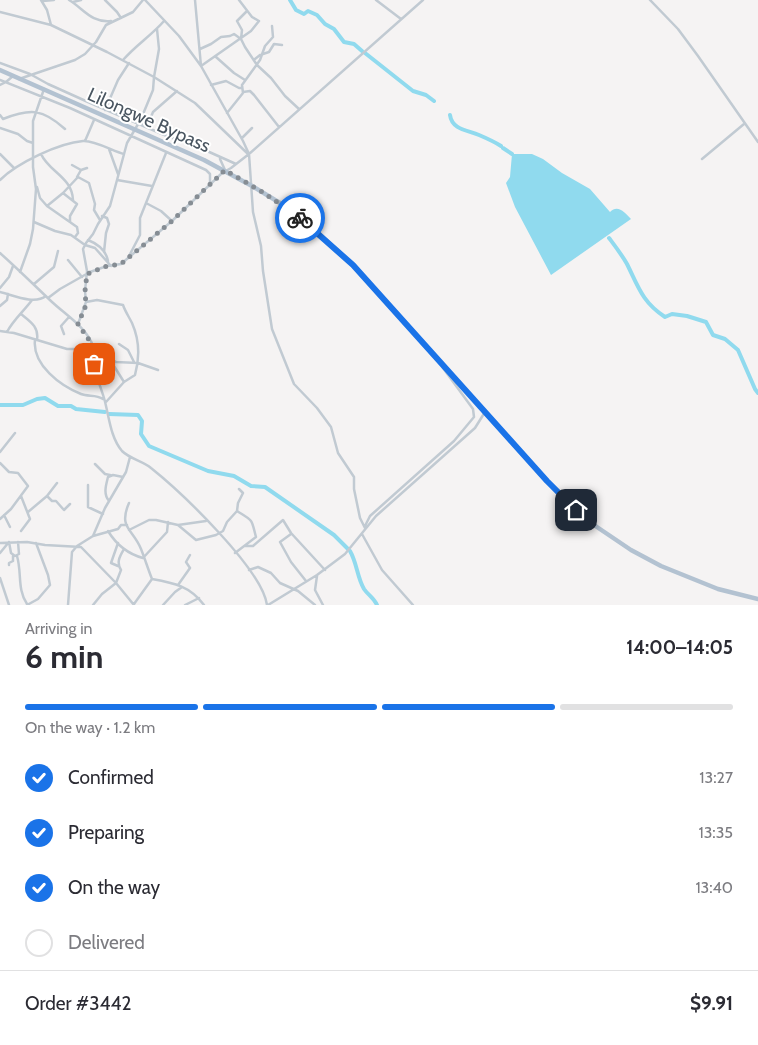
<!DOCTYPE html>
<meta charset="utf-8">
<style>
:root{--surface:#fff;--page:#f7f7f7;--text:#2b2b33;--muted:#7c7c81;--line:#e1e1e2;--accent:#1a73e8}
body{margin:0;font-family:Cabin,sans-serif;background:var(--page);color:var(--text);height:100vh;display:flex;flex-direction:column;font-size:19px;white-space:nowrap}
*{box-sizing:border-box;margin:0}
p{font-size:16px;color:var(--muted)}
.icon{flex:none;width:28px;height:28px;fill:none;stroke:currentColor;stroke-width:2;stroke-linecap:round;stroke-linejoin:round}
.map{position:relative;height:605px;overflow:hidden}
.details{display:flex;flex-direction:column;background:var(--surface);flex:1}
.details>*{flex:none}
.pin{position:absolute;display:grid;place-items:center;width:42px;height:42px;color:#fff;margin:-21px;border-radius:10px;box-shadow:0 2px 8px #0006}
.courier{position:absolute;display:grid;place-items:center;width:50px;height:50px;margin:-25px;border:4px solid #1a73e8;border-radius:50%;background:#fff;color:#222;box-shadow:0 1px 6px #0007}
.overview em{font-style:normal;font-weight:700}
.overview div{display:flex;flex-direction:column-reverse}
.overview{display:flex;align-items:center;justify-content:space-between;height:85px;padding:0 25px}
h1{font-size:32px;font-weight:700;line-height:38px}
.bar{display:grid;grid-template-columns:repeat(4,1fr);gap:8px 5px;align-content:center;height:60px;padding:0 25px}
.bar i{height:6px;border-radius:4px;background:var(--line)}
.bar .on{background:var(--accent)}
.bar p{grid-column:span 4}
.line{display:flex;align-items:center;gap:12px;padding:0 25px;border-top:1px solid var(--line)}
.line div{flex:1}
ol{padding:0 25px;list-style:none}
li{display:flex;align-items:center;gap:15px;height:55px}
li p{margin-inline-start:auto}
li .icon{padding:5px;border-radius:50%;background:var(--accent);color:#fff;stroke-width:4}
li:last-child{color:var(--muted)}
li i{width:28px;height:28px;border:2px solid var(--line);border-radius:50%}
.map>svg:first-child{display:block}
.water{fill:#90daee}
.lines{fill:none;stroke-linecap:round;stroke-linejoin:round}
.river{stroke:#90daee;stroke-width:4}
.minor{stroke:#c1cad2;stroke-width:2.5}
.primary{stroke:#b3c2d1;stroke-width:4.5}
.done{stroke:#868d94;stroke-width:5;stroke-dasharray:0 9}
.route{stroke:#1a73e8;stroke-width:6}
.labels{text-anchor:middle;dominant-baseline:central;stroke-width:4;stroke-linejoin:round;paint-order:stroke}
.street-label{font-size:19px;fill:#4a5661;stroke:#fff}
</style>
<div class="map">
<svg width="758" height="605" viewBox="0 0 758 605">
<rect width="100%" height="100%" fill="#f5f3f3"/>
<path class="water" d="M 512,154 L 532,154 L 543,159 L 562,173 L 590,189 L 610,212 C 618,204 625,213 631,219 L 551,275 L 515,207 L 506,183 L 510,177 Z"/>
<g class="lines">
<path class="river" d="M 290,0 L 296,10 L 304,14 L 308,11 L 317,15 L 325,24 L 334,29 L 344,42 L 354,44 L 362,51
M 365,53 L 413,91 L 426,95 L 434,101
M 450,115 C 452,130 468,130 479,135 C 486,138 495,142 501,146
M 503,148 L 512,154
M 609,238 C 615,246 622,255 627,264 C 638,286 642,302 665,317 L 672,314 L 687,316 L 706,322 L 713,335 L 725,339 L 738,350 L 755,389 L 758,393
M 0,405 L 23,405 L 37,399 L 45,398 L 58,406 L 71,406 L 76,409 L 105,412
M 109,414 L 138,415 L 142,421 L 141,434 L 149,446 L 208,471 L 234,476 L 251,486 L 265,487 L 334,535 L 348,549
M 350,551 C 357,563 357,577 364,589 C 368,595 374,598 377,605"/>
<path class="minor" d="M 41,0 L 47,10 L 51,25
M 69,0 C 84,9 91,23 111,21
M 105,0 L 117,12 L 121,18
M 145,0 L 179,36 L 201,66 L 243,141 L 249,154 L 253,212 L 261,246 L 263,271 L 272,329 L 294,384 L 317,408 L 331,427 L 338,453 L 354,477 L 354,489 L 360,518 L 365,528
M 195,0 L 201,66 L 251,31 L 259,21 L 252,17 L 239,0
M 376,0 L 401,19
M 650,0 L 678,29 L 698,56 L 758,142
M 43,1 L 54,0
M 73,2 L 81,0
M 247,11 L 237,21 L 242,30 L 241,39 L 245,47 L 257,65 L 271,78 L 285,96 L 299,109
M 0,12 L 51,25 L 107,52 L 154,77 L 195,103 L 247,153
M 200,49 L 211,44 L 221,37 L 230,36 L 234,34 L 241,39
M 216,57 L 234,73 L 245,80
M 255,59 L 260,55 L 269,52 L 274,44 L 282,45
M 123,60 C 136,45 152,35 164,21
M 0,63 L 30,74 L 48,84 L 88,102 L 169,137 L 187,142 L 236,164
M 19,79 L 75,60 L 85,54 L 96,42 L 106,25 L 133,12 L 143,0
M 0,80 L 70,108 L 206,170 L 210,174 L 210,186
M 0,85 L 6,82 L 13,76
M 211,85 L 226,81 L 239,88 L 241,88
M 243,92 L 250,91 L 254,95 L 279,127
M 105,110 L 118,80 L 129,63
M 227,113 L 243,93 L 242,85 L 260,60 L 265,46 L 273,37 L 272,26
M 0,115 L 3,119 C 31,108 43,109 65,129
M 141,124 L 149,122 L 153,112 L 177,91
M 0,128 L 18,134 L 27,141 L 33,143
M 242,138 L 252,128
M 85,141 L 94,120
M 109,149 L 118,174
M 0,154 L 14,168
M 41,154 C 49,172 72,177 73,200
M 220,159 L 225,170
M 702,159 L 744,124
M 72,165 L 81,170
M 77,177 L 81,170 L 87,168
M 0,180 C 17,163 59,143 83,141 C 94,140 113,151 124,154
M 117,180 L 152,186
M 37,187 L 40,198 L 47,206 L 77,227 L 78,233 L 75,237
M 63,193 L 77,204 L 70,216 L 70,222
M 146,203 L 161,211 L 172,221
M 47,206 L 63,193 L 78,177 L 89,183 L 95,204 L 94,210 L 100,220
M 102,216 L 107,218 L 109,224 L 106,233 L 104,252
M 34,222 L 55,231 L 71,235 L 85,245 L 95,248 L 111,266
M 88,240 C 98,244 106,250 108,261
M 0,253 C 18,269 35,286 52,302 C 66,315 87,328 93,346 C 95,353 94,362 95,369 C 97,379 101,388 104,398 C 109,415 110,437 122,451 C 130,459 143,461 151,468 C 181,492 262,569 267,605
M 128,258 L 140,235 L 140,218 L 166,153
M 68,260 L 82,277
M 20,272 L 30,244 L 33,229 L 36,189 L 33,167 L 33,121 L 44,89
M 34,284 L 54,267 L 58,251
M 0,288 L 9,277 L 13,266
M 0,292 C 13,295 34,305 46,296
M 48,298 L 60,289 L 90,272 L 107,266 L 121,264 L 172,221 L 222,173 L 231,168 L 249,154 L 423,0
M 86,302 L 97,300 L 123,305 C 125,311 129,317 132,323 C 140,341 140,357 135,375 L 124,382 L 106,402
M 0,306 L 7,300 L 8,294
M 21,314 C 31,322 39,327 37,340
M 78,324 L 86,302 L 85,291 L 87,271 L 83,249 L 86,243 L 93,234 L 98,224 L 110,206 L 127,143 L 141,119 L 153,90 L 154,77 L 159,49 L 157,29
M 0,331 L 14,333 L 67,349 L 94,349 L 116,362 L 138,363 L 158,370
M 7,332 C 13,320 24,311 32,300
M 64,334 L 61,326 L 69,317
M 35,340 C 32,365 61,386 81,394 C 88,397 96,394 103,399
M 119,344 L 128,350 L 134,362
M 114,361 L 114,366 L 124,382
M 0,452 L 15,433
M 0,463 L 9,472 L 18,473 L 28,486 L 11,509 L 0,519
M 95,464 L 105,474 L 110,475
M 88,485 L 88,507 L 103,514
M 47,496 L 52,501 L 56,501 L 64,510 L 70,504
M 109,501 C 103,494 106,485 108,477 L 113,475 L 123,477
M 129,503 C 118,528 133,529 141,549 C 145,559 148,569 152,579
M 237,511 L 238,503 L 243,493 L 239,489
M 28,512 L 47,496 L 57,483
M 4,515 L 10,527
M 178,525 L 196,540 L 216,535 L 223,531 L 227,522 L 237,511 C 254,522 251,518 256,537 L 235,553
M 365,526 L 370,516 L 454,441 L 474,417 L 473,409 L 443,368
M 129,530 L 149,520 L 156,520 L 178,525 L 206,521
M 21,531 L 30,519 L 21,496
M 108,531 C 116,544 128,554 143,558 L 167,532 L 168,522
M 291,534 L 280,542 L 291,562 L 306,581
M 362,534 L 382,570 L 413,605
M 93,536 L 105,508 L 126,472 L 130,457
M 9,542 L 11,553 L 15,556 L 19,554 L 18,542
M 0,543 L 27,542 L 45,545 L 81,547 L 116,583 L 134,605
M 245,546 L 253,546 L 283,520 L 291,533 L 325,570
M 0,553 L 9,542
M 17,556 C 22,573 17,589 27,604
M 9,565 L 9,563 L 13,561 L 13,556
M 118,566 L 111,563 L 118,543
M 249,570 L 258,567 L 271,573 L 280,583 L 298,591 L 315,605
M 317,576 L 315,590 L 323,605
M 0,578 L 9,605
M 152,579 C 174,583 190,586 204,605
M 178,585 L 190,568 L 186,562 L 190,555
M 134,604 L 152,579
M 27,605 L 38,599 L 50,585 L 48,575 L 36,543
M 68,605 L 72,552 L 77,546 L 93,536 L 118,529 L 121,525 L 127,525
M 93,605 L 102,594 L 116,583 L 121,570 C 116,562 120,556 124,549
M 163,605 L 175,592 L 182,587
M 185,605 L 199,598
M 268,605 L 317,575 L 345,554 L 376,516 L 475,428 L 485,412"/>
<path class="primary" d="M 0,70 L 204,160 L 252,186 L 280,203 L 317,232 L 353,265 L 547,481 L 591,523 L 631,550 L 661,566 L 718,589 L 758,599"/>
</g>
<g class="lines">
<path class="done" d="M 94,364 L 94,347 L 78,324 L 86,305 L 85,291 L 87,274 L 107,266 L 121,264 L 172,221 L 225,170 L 264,193 L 300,218"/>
<path class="route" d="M 300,218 L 353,265 L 547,481 L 576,510"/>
</g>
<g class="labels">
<g class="street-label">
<text transform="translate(149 120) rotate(24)">Lilongwe Bypass</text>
</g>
</g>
</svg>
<div class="pin" style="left:94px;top:364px;background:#ea580c"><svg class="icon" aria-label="bag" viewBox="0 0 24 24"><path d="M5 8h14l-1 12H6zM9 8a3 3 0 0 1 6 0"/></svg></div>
<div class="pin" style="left:576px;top:510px;background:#1f2937"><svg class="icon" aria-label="home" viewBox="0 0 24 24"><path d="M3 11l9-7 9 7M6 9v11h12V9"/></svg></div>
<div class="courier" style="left:300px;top:218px"><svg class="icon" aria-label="bike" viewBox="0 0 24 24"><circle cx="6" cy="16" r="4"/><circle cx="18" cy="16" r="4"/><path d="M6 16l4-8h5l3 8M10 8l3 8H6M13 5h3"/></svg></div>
</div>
<section class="details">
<div class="overview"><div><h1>6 min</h1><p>Arriving in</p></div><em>14:00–14:05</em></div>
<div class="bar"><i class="on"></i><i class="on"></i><i class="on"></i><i></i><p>On the way · 1.2 km</p></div>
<ol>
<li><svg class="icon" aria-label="check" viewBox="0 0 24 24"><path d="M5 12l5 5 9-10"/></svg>Confirmed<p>13:27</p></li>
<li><svg class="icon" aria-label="check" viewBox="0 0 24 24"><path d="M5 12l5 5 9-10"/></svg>Preparing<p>13:35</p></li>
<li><svg class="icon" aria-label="check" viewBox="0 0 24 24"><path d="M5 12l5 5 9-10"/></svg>On the way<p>13:40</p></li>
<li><i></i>Delivered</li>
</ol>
<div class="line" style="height:65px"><div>Order #3442</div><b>$9.91</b></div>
</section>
